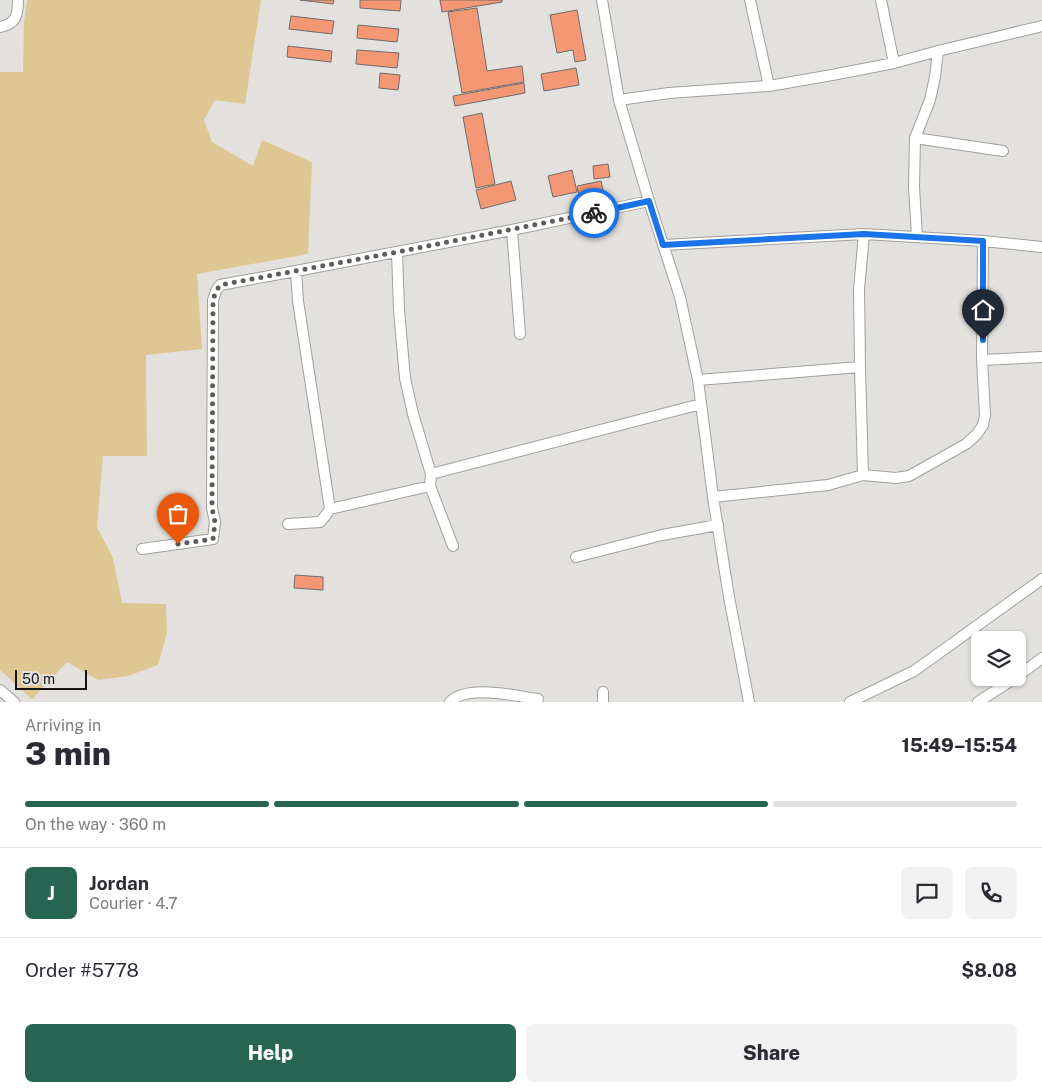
<!DOCTYPE html>
<meta charset="utf-8">
<style>
:root{--surface:#fff;--page:#f2f2f3;--text:#2b2b33;--muted:#7c7c81;--line:#e1e1e2;--accent:#266552}
body{margin:0;font-family:"Public Sans",sans-serif;background:var(--page);color:var(--text);height:100vh;display:flex;flex-direction:column;font-size:19px;white-space:nowrap}
*{box-sizing:border-box;margin:0}
p{font-size:16px;color:var(--muted)}
.icon{flex:none;width:28px;height:28px;fill:none;stroke:currentColor;stroke-width:2;stroke-linecap:round;stroke-linejoin:round}
.map{position:relative;height:702px;overflow:hidden}
.sheet{display:flex;flex-direction:column;background:var(--surface);flex:1}
.sheet>*{flex:none}
.controls{position:absolute;left:971px;top:631px;display:grid;gap:10px}
.controls a{display:grid;place-items:center;width:55px;height:55px;border-radius:8px;background:var(--surface);box-shadow:0 1px 4px #0004;font-size:25px}
.scale{position:absolute;left:15px;bottom:12px;width:72px;box-sizing:border-box;padding-left:5px;border:2px solid #161514;border-top:0;font-size:14px;line-height:18px;white-space:nowrap;color:#161514;-webkit-text-stroke:4px #e3e1dd;paint-order:stroke}
.pin{position:absolute;display:grid;place-items:center;width:42px;height:42px;color:#fff;margin:-51px -21px;border-radius:50% 50% 50% 0;rotate:-45deg;box-shadow:0 0 5px #0007}
.pin .icon{rotate:45deg}
.courier{position:absolute;display:grid;place-items:center;width:50px;height:50px;margin:-25px;border:4px solid #1a73e8;border-radius:50%;background:#fff;color:#222;box-shadow:0 1px 6px #0007}
.overview em{font-style:normal;font-weight:800}
.overview div{display:flex;flex-direction:column-reverse}
.overview{display:flex;align-items:center;justify-content:space-between;height:85px;padding:0 25px}
h1{font-size:32px;font-weight:800;line-height:38px}
.bar{display:grid;grid-template-columns:repeat(4,1fr);gap:8px 5px;align-content:center;height:60px;padding:0 25px}
.bar i{height:6px;border-radius:4px;background:var(--line)}
.bar .selected{background:var(--accent)}
.bar p{grid-column:span 4}
.line{display:flex;align-items:center;gap:12px;padding:0 25px;border-top:1px solid var(--line)}
.line div{flex:1}
.round{display:grid;place-items:center;flex:none;width:52px;height:52px;border-radius:8px;background:var(--page)}
.action{display:flex;gap:10px;margin-top:auto;padding:10px 25px}
.action a{flex:1;height:58px;border-radius:8px;background:var(--accent);color:#fff;font-size:20px;font-weight:800;line-height:58px;text-align:center}
.action a+a{background:var(--page);color:var(--text)}
.map>svg:first-child{display:block}
.green{fill:#dec792}
.building{fill:#f49774;stroke:#706c6a}
.lines{fill:none;stroke-linecap:round;stroke-linejoin:round}
.minor-casing{stroke:#a1a09c;stroke-width:12}
.minor{stroke:#fff;stroke-width:10}
.done{stroke:#5e5c5a;stroke-width:5;stroke-dasharray:0 9}
.route{stroke:#1a73e8;stroke-width:6}
</style>
<div class="map">
<svg width="1042" height="702" viewBox="0 0 1042 702">
<rect width="100%" height="100%" fill="#e3e1dd"/>
<path class="green" d="M 27,0 L 261,0 L 245,104 L 215,100 L 204,120 L 212,142 L 253,166 L 262,140 L 312,162 L 308,254 L 197,274 L 202,349 L 146,355 L 147,456 L 103,456 L 97,527 L 113,558 L 122,603 L 166,604 L 167,633 L 158,665 L 128,676 L 98,680 L 67,662 L 32,699 L 0,670 L 0,72 L 23,72 L 24,23 Z"/>
<path class="building" d="M 300,0 L 334,0 L 333,4 Z
M 360,0 L 401,0 L 400,11 L 360,8 Z
M 440,0 L 502,0 L 502,2 L 442,12 Z
M 477,8 L 487,71 L 522,66 L 524,82 L 462,93 L 448,12 Z
M 577,10 L 586,60 L 575,62 L 573,50 L 557,53 L 550,15 Z
M 291,16 L 334,21 L 332,34 L 289,29 Z
M 358,25 L 399,29 L 397,42 L 357,38 Z
M 288,46 L 332,51 L 331,62 L 287,57 Z
M 357,50 L 399,53 L 397,68 L 356,64 Z
M 576,68 L 579,85 L 544,91 L 541,74 Z
M 380,73 L 400,75 L 398,90 L 379,88 Z
M 524,83 L 525,93 L 455,106 L 453,96 Z
M 482,113 L 495,184 L 476,188 L 463,117 Z
M 608,164 L 610,177 L 594,179 L 593,166 Z
M 572,170 L 577,192 L 553,197 L 548,176 Z
M 511,181 L 516,200 L 481,209 L 476,190 Z
M 601,181 L 604,195 L 580,200 L 577,186 Z
M 295,575 L 323,577 L 323,590 L 294,588 Z"/>
<g class="lines">
<defs>
<path id="minor" d="M 602,0 L 619,100 L 649,201 L 680,297 L 698,380 L 713,497 L 729,597 L 749,702
M 750,0 L 769,86
M 881,0 L 894,63
M 0,27 C 16,24 18,15 18,0
M 619,100 L 669,93 L 769,86 L 832,75 L 894,63 L 938,51 L 1042,26
M 915,138 L 1003,151
M 512,230 L 520,334
M 917,236 L 914,187 L 915,138 L 930,100 L 935,77 L 938,51
M 663,245 L 864,234 L 983,241 L 1042,247
M 397,252 L 399,310 L 405,378 L 413,414 L 431,474 L 430,486 L 453,546
M 982,360 L 1042,357
M 698,380 L 860,367
M 431,474 L 701,404
M 863,475 L 896,478 L 909,476 L 966,444 L 977,434 L 983,425 L 985,415 L 982,360 L 983,241
M 713,497 L 828,485 L 863,475 L 860,367 L 859,289 L 864,234
M 330,509 L 430,486
M 288,524 L 320,522 L 326,515 L 330,509 L 298,301 L 296,271 L 512,230 L 649,201
M 142,549 L 213,539 L 215,522 L 212,508 L 213,300 L 216,291 L 220,285 L 296,271
M 576,557 L 662,535 L 718,525
M 1018,676 L 1042,658
M 0,690 L 14,702
M 603,692 L 603,702
M 450,702 C 467,684 516,696 538,699
M 850,702 L 914,671 L 1042,579
M 978,702 L 1015,678"/>
</defs>
<use href="#minor" class="minor-casing"/>
<use href="#minor" class="minor"/>
</g>
<g class="lines">
<path class="done" d="M 178,544 L 213,539 L 215,522 L 212,508 L 213,300 L 216,291 L 220,285 L 397,252 L 594,213"/>
<path class="route" d="M 594,213 L 649,201 L 663,245 L 864,234 L 983,241 L 983,340"/>
</g>
</svg>
<div class="controls">
<a><svg class="icon" aria-label="layers" viewBox="0 0 24 24"><path d="M12 4l9 5-9 5-9-5zM3 14l9 5 9-5"/></svg></a>
</div>
<div class="scale">50 m</div>
<div class="pin" style="left:178px;top:544px;background:#ea580c"><svg class="icon" aria-label="bag" viewBox="0 0 24 24"><path d="M5 8h14l-1 12H6zM9 8a3 3 0 0 1 6 0"/></svg></div>
<div class="pin" style="left:983px;top:340px;background:#1f2937"><svg class="icon" aria-label="home" viewBox="0 0 24 24"><path d="M3 11l9-7 9 7M6 9v11h12V9"/></svg></div>
<div class="courier" style="left:594px;top:213px"><svg class="icon" aria-label="bike" viewBox="0 0 24 24"><circle cx="6" cy="16" r="4"/><circle cx="18" cy="16" r="4"/><path d="M6 16l4-8h5l3 8M10 8l3 8H6M13 5h3"/></svg></div>
</div>
<section class="sheet">
<div class="overview"><div><h1>3 min</h1><p>Arriving in</p></div><em>15:49–15:54</em></div>
<div class="bar"><i class="selected"></i><i class="selected"></i><i class="selected"></i><i></i><p>On the way · 360 m</p></div>
<div class="line" style="height:90px"><b class="round" style="background:var(--accent);color:#fff">J</b><div><b>Jordan</b><p>Courier · 4.7</p></div><a class="round"><svg class="icon" aria-label="chat" viewBox="0 0 24 24"><path d="M4 5h16v11H9l-5 4z"/></svg></a><a class="round"><svg class="icon" aria-label="phone" viewBox="0 0 24 24"><path d="M5 4h4l2 5-3 2q2 4 5 5l2-3 5 2v4C11 20 4 13 5 4z"/></svg></a></div>
<div class="line" style="height:65px"><div>Order #5778</div><b>$8.08</b></div>
<div class="action"><a>Help</a><a>Share</a></div>
</section>
